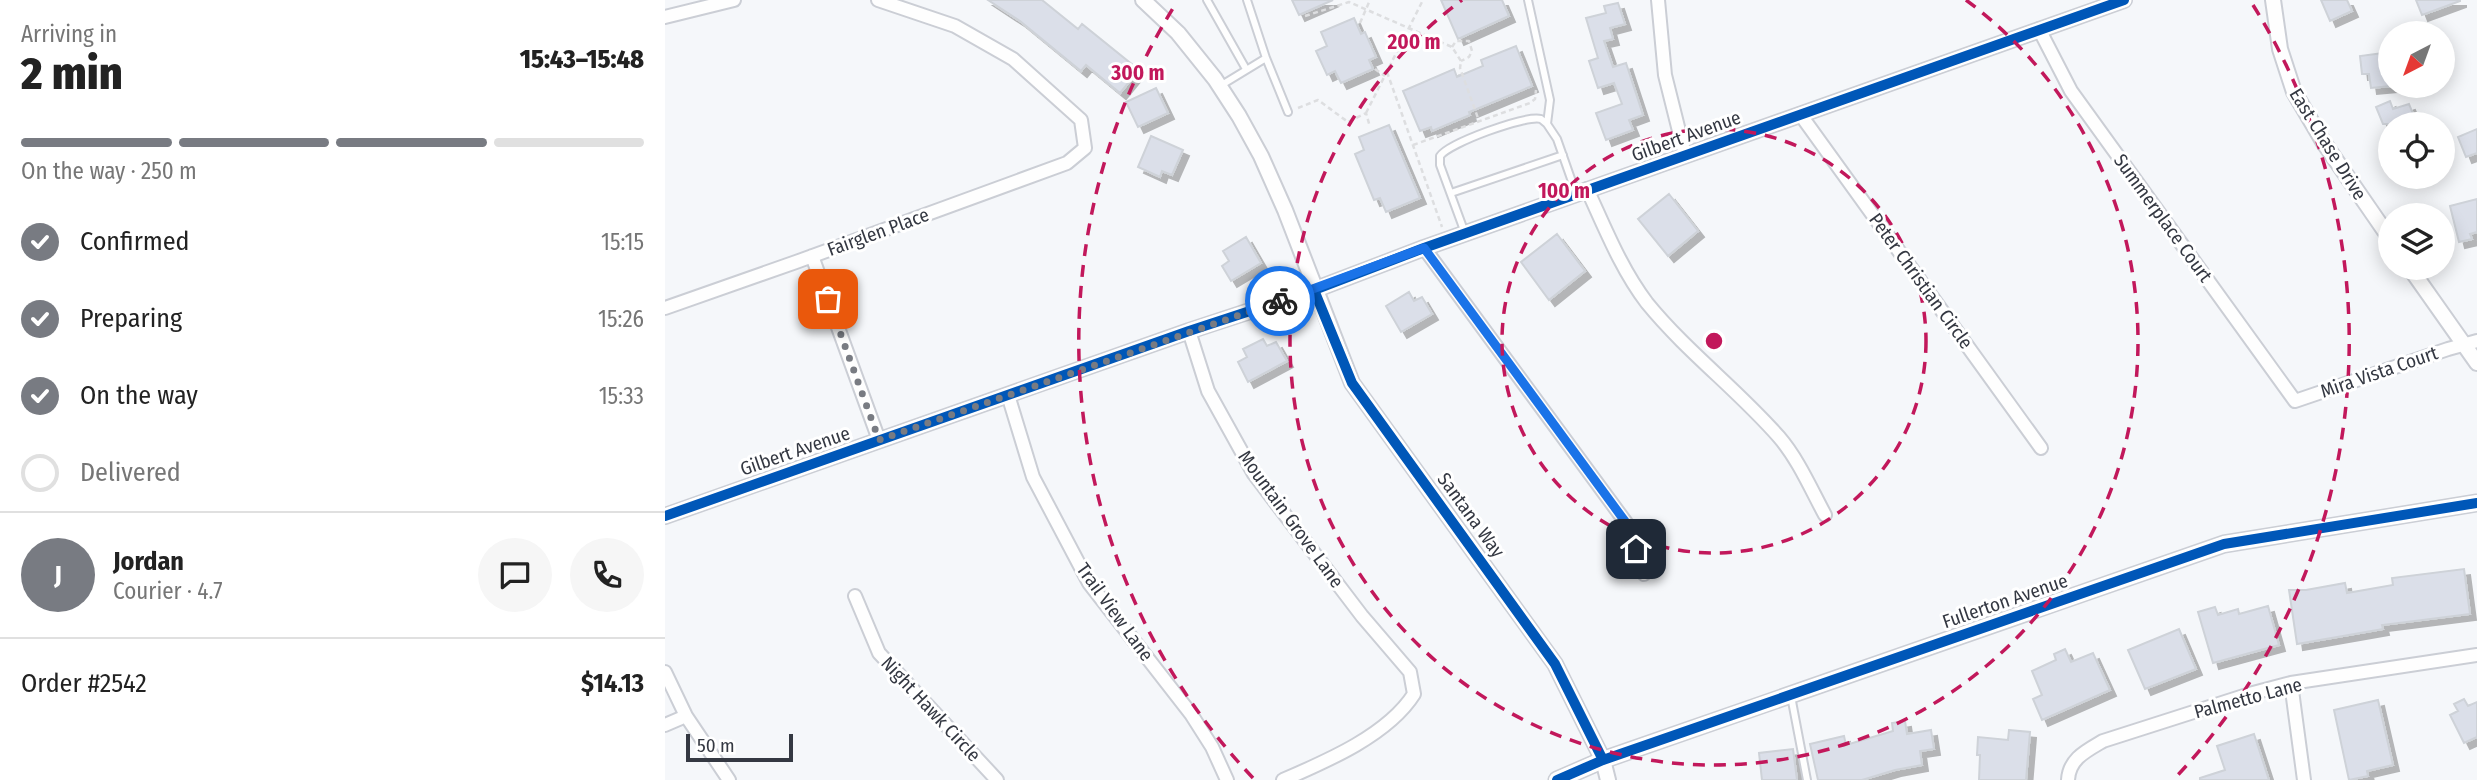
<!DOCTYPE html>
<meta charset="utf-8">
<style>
:root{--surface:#fff;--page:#f6f6f6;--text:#222;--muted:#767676;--line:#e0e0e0;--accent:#787b82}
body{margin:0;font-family:"Fira Sans Condensed",sans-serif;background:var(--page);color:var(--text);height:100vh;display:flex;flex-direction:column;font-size:26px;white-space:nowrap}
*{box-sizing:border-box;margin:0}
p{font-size:23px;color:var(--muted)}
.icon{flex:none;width:38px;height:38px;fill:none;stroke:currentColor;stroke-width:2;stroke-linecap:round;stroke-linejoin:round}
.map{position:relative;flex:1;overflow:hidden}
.side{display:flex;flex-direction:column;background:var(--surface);width:665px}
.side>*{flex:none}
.needle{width:46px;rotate:221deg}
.buttons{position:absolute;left:1713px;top:21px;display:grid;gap:14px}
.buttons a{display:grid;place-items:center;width:77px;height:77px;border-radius:50%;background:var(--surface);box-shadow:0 4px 18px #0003;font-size:35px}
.scale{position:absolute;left:21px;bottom:18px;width:107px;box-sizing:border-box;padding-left:7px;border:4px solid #343842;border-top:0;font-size:19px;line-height:24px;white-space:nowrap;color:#343842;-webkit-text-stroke:5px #fff;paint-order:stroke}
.pin{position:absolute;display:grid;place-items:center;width:60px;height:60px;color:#fff;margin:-30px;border-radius:14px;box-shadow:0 4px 10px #0006}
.courier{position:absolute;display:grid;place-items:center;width:70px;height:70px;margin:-35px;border:5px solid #1a73e8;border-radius:50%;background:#fff;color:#222;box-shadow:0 2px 9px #0007}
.headline em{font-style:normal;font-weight:800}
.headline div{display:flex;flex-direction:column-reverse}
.headline{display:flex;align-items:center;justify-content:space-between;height:119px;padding:0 21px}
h1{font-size:46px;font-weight:800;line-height:52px}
.bar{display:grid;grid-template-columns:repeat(4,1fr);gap:10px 7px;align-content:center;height:84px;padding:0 21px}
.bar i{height:9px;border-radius:5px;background:var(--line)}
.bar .active{background:var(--accent)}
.bar p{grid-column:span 4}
.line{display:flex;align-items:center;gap:18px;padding:0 21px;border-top:2px solid var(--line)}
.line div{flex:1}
.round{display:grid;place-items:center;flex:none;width:74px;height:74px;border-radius:37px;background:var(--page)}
ol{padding:0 21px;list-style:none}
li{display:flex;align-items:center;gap:21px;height:77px}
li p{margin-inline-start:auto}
li .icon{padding:7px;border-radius:50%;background:var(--accent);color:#fff;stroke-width:4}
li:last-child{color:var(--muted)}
li i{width:38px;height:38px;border:4px solid var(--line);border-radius:50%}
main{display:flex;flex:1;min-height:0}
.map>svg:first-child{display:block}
.building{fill:#dbdfe9;stroke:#ced2d8;stroke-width:2;filter:url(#shadow)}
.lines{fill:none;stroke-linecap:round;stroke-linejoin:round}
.service-casing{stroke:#cbced5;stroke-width:10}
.minor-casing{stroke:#cbced5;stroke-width:16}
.tertiary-casing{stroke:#cbced5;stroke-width:18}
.secondary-casing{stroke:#cbced5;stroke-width:19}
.path{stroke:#dddee0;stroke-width:2.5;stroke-dasharray:5 3.5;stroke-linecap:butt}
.service{stroke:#fefefe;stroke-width:6}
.minor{stroke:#fefefe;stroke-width:12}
.tertiary{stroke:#fefefe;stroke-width:14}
.secondary{stroke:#fefefe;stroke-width:16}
.cycleway-casing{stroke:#fff;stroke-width:15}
.cycleway{stroke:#0057b8;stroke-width:10}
.done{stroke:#787b82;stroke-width:7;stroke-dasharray:0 12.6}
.route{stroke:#1a73e8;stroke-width:9}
.ring{fill:none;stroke:#c2185b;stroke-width:3.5;stroke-dasharray:12 9}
.labels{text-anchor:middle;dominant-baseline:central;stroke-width:6;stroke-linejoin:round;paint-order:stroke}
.street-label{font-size:19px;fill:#343842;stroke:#fff}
.centre{fill:#c2185b;stroke:#fff;stroke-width:3.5}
.ring-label{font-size:21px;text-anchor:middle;font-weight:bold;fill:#c2185b;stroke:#fff;stroke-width:6;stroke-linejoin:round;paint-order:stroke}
</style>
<main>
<section class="side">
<div class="headline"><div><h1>2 min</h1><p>Arriving in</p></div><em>15:43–15:48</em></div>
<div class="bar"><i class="active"></i><i class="active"></i><i class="active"></i><i></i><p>On the way · 250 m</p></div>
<ol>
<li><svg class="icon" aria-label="check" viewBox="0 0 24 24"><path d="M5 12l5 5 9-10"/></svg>Confirmed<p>15:15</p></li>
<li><svg class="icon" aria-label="check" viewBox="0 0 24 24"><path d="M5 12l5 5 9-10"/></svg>Preparing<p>15:26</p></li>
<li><svg class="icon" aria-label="check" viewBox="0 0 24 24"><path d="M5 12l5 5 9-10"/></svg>On the way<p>15:33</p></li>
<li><i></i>Delivered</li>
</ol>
<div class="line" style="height:126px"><b class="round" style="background:var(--accent);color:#fff">J</b><div><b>Jordan</b><p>Courier · 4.7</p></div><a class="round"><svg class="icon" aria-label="chat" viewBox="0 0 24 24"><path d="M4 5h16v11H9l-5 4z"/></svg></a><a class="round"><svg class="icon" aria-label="phone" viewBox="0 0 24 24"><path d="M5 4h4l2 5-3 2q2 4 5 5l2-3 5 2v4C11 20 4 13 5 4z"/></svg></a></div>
<div class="line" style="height:91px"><div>Order #2542</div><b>$14.13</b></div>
</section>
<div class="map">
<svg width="1812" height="780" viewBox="0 0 1812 780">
<defs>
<filter id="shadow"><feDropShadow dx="6" dy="6" stdDeviation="0" flood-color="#0004"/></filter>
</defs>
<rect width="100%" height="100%" fill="#f5f7fa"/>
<path class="building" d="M 323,0 L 377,0 L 413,29 L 417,24 L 474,70 L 455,93 L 421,65 L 416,71 L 355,21 Z
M 627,0 L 668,0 L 634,15 Z
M 776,0 L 837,0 L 844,16 L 793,39 Z
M 1656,0 L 1682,0 L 1687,11 L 1665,21 Z
M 1751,0 L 1795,0 L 1795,1 L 1757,15 Z
M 953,3 L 960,24 L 945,28 L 948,39 L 939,41 L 948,67 L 961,63 L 978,115 L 964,120 L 968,130 L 941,140 L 931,113 L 957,104 L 949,83 L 933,88 L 924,61 L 933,58 L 921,18 L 941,13 L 939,6 Z
M 689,18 L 696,34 L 700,32 L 711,57 L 704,60 L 708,69 L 676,83 L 670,71 L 662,75 L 651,51 L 662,46 L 656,32 Z
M 851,46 L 867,86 L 804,112 L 805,115 L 767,131 L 766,127 L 755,131 L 738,91 L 789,69 L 792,77 L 818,66 L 816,60 Z
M 1726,52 L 1726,86 L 1706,88 L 1704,74 L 1697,74 L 1695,56 Z
M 491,88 L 503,113 L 473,127 L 461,102 Z
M 1725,101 L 1728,109 L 1744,104 L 1752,124 L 1718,124 L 1711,107 Z
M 724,125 L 755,198 L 721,212 L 715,198 L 709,200 L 690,154 L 699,150 L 694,137 Z
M 1812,129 L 1812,153 L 1801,157 L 1793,137 Z
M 486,136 L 518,150 L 507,175 L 497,171 L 495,177 L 473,167 Z
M 1004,194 L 1033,231 L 1003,256 L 973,219 Z
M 1812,199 L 1812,232 L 1805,234 L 1807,239 L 1794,242 L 1785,206 Z
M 892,234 L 920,271 L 884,300 L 856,262 Z
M 581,237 L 596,263 L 566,281 L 557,266 L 564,261 L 558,251 Z
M 744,292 L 749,301 L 757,297 L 767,314 L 736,332 L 721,306 Z
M 598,339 L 602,346 L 611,342 L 622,361 L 583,382 L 573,362 L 582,357 L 578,349 Z
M 1799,569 L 1805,614 L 1717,625 L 1718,629 L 1632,644 L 1624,590 L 1641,590 L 1680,583 L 1682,593 L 1728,585 L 1727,578 Z
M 1603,606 L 1614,645 L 1548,663 L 1533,612 L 1550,607 L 1553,615 L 1573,609 L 1574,614 Z
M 1514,629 L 1531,669 L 1480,689 L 1463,650 Z
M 1400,649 L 1406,662 L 1428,653 L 1445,690 L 1377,720 L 1368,699 L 1377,695 L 1367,671 L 1391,660 L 1389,654 Z
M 1799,699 L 1803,706 L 1812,702 L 1812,737 L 1799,743 L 1785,715 L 1793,711 L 1789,704 Z
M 1713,700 L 1728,765 L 1702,771 L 1703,776 L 1684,780 L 1669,710 Z
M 1240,721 L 1242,734 L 1266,730 L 1269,749 L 1255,751 L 1257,765 L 1230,770 L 1197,780 L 1153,780 L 1145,744 L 1179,736 L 1181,745 L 1228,731 L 1227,723 Z
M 1344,730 L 1365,732 L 1361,780 L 1314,780 L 1315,755 L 1312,755 L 1313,737 L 1343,740 Z
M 1589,734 L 1604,780 L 1535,780 L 1535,778 L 1560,770 L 1552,746 Z
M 1128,749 L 1132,780 L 1097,780 L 1094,753 Z"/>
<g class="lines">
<defs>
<path id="service" d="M 542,0 L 581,69
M 863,0 L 885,100 L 882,124
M 601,58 L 623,112
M 555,86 L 601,58 L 582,0
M 786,193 L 898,155
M 800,233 L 775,165 L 775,156 C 784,143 860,115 876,119 L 882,124 L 892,139 L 911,193
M 1126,696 L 1142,780"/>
<path id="minor" d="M 993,0 L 1000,75 L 1020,155
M 0,17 L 69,0
M 1374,29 L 1406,91 L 1630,401 L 1783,349 L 1812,341
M 1135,114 L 1376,448
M 922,189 C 940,228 956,269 982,303 C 1022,352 1073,390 1114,437 C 1133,459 1146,489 1160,515
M 759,248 L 962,524 L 979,574
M 147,256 L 214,440
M 0,308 L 131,262 L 402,163 L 420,148 L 416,120 L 348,59 L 290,26 L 213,0
M 524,331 L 543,391 L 589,474 L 697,616 L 745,672 L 749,694 C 723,735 662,761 618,780
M 343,395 L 368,477 L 424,583 L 526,714 L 547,747 L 562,780
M 190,596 L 214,653 L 332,780
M 0,672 L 21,716 L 64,780
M 1626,683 L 1639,780
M 0,725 L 21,716
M 1403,780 C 1404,759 1421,751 1438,741 L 1588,693 L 1626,683 L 1812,655"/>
<path id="tertiary" d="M 478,0 L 513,33 L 550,79 L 574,116 L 596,156 L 620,210 L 687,383 L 890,664 L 938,760 L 943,780
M 1608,0 L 1615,49 L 1629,92 L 1659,143 L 1726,240
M 1745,268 L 1812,363
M 0,516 L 524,331 L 649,290 L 759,248 L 1459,0"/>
<path id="secondary" d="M 892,780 L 938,760 L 1559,544 L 1812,503"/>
</defs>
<use href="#service" class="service-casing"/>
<use href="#minor" class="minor-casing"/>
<use href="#tertiary" class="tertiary-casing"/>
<use href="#secondary" class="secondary-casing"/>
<path class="path" d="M 640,16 L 684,2 L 787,47 L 796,61 L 795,68 L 814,121
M 695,23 L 705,0
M 787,47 L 791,41 L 804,41 L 807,51 L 804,57 L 796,61
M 710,69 L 720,76
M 722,72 L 777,227
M 633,108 L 653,100 L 683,122 L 701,113 L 705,127
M 701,113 L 758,0
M 748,145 L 865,103 L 870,99 L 871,90"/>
<use href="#service" class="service"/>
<use href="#minor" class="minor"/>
<use href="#tertiary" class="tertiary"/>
<use href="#secondary" class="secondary"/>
<defs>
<path id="cycleway" d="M 649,290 L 687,383 L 890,664 L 938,760
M 0,516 L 524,331 L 649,290 L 759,248 L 1459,0
M 892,780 L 938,760 L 1559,544 L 1812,503"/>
</defs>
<use href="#cycleway" class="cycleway-casing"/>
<use href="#cycleway" class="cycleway"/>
</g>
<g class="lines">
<path class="done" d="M 163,299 L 214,440 L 615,301"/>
<path class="route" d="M 615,301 L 759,248 L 962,524 L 971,549"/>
</g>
<g class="ring">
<circle cx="1049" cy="341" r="212"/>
<path d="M1301 0A424 424 0 1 1 797 0"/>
<path d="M588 778A635 635 0 0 1 510 5M1588 5A635 635 0 0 1 1510 778"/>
</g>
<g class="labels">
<g class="street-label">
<text transform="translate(1021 136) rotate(-20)">Gilbert Avenue</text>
<text transform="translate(1663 144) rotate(58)">East Chase Drive</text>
<text transform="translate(1498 218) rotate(54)">Summerplace Court</text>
<text transform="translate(213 232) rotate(-20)">Fairglen Place</text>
<text transform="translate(1256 281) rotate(54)">Peter Christian Circle</text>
<text transform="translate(1714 372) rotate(-19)">Mira Vista Court</text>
<text transform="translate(130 451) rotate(-19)">Gilbert Avenue</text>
<text transform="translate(806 515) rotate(54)">Santana Way</text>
<text transform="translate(626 519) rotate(54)">Mountain Grove Lane</text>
<text transform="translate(1340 601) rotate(-19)">Fullerton Avenue</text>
<text transform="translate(450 612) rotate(54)">Trail View Lane</text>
<text transform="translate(1583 698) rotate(-15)">Palmetto Lane</text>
<text transform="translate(266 709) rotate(47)">Night Hawk Circle</text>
</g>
</g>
<circle cx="1049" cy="341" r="10" class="centre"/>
<g class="ring-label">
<text x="749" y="49">200 m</text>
<text x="473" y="80">300 m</text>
<text x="899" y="198">100 m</text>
</g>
</svg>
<div class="buttons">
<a><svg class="needle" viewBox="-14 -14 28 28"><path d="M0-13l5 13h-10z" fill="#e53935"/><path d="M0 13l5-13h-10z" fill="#767676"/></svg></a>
<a><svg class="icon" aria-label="locate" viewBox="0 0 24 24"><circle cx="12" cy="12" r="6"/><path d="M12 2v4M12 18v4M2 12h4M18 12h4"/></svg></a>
<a><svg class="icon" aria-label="layers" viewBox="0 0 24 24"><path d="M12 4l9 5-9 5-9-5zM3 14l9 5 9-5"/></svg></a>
</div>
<div class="scale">50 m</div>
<div class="pin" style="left:163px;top:299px;background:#ea580c"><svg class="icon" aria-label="bag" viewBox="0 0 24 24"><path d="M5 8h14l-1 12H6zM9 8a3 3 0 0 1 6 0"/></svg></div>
<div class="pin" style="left:971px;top:549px;background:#1f2937"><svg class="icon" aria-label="home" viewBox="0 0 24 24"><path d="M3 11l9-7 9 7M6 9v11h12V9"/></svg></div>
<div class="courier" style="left:615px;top:301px"><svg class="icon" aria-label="bike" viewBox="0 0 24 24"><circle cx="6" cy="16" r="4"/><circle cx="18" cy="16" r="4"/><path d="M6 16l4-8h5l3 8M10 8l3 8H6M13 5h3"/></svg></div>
</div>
</main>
